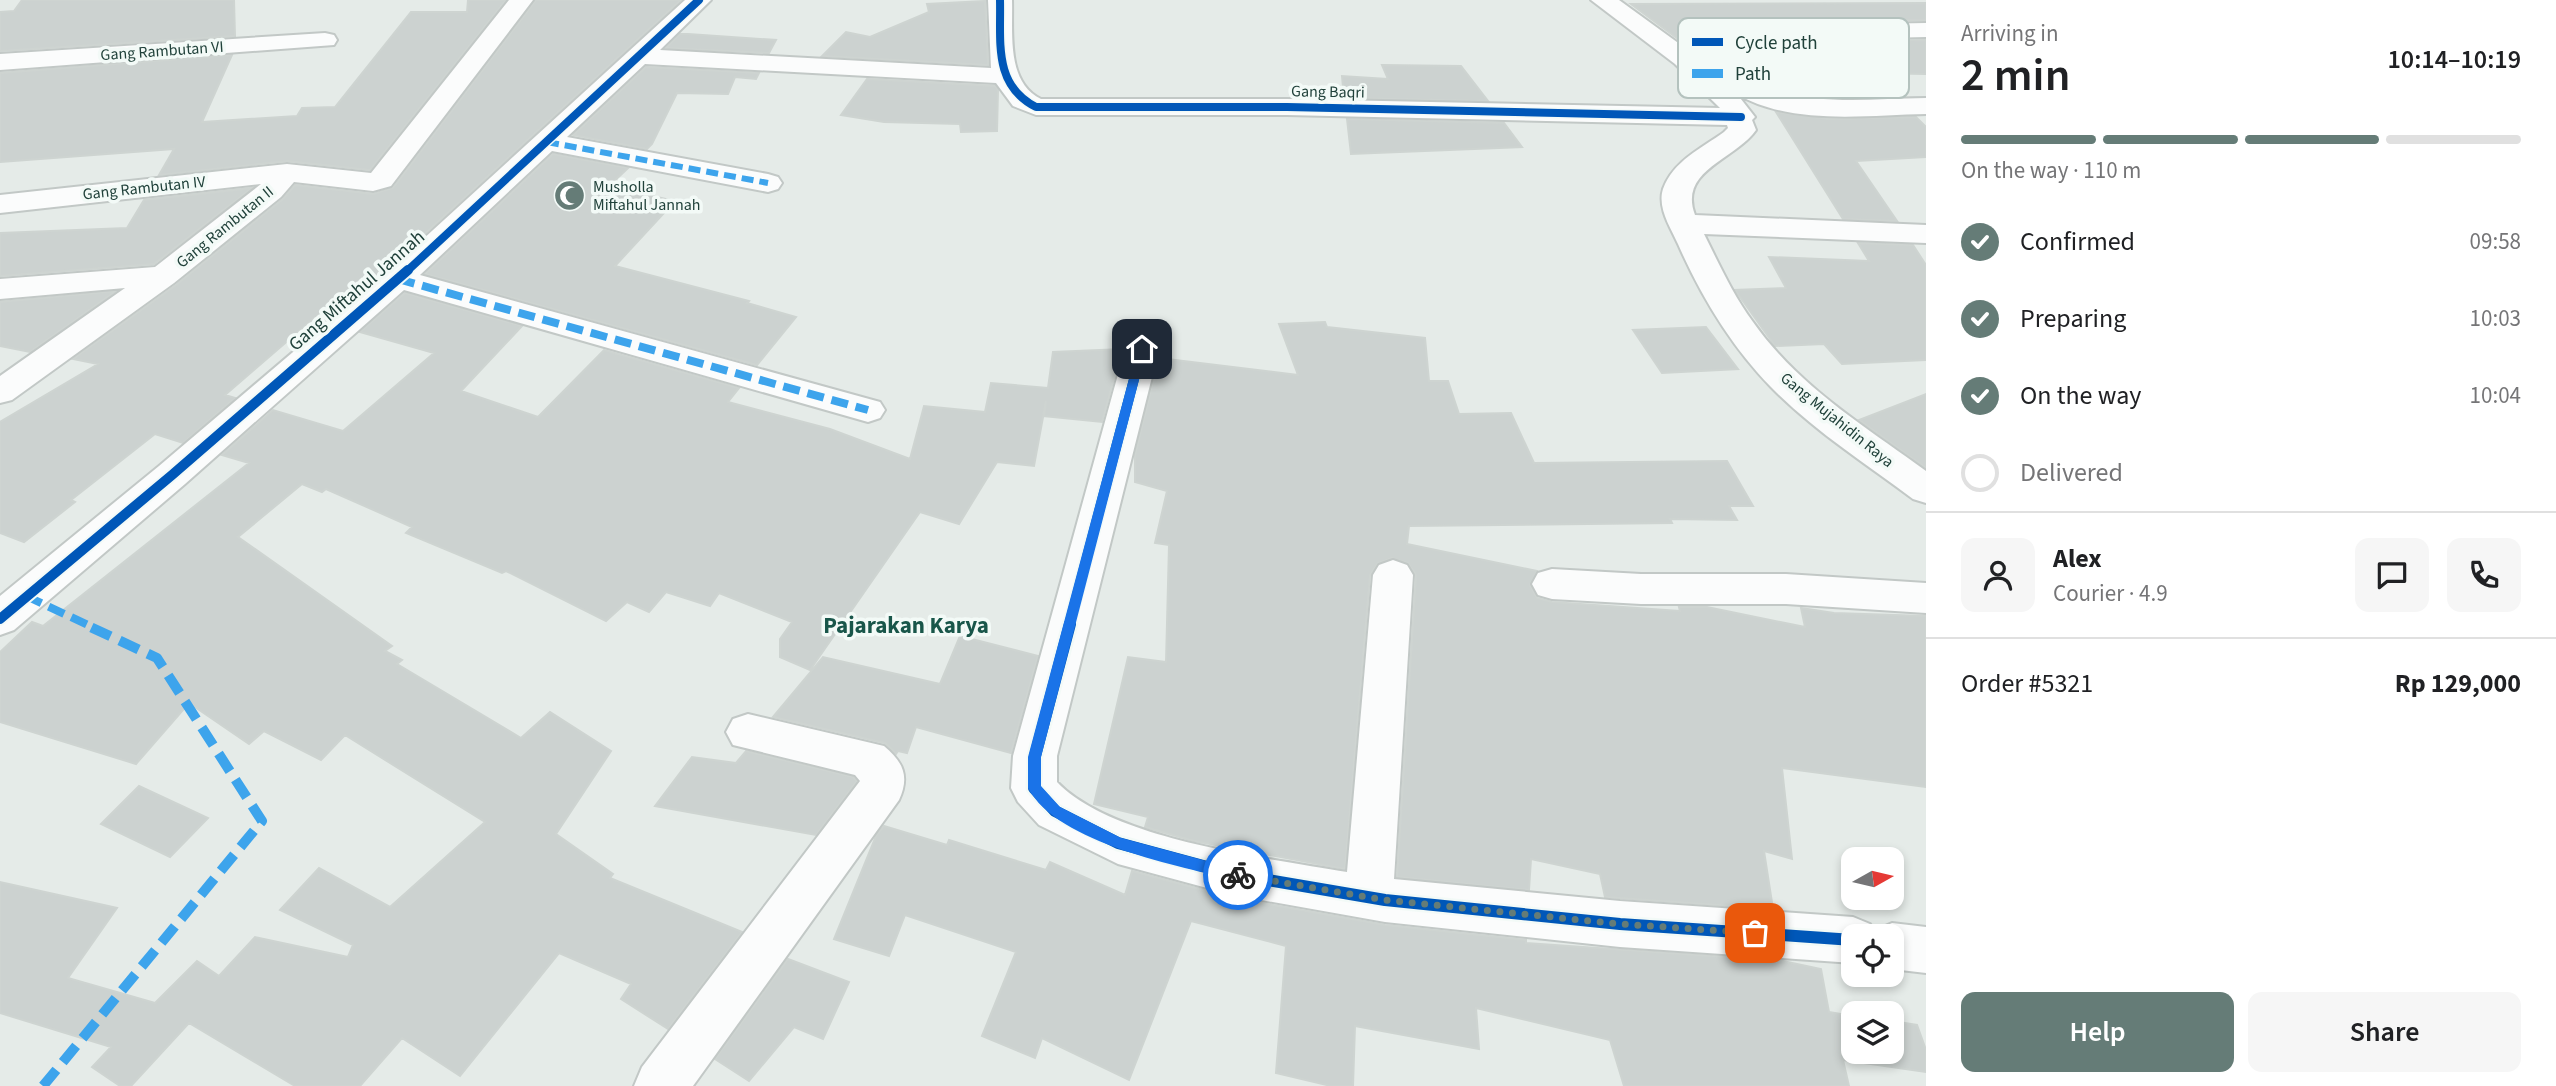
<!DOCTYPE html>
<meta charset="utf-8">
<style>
:root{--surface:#fff;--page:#f6f6f6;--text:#202124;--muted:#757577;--line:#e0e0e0;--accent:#657c77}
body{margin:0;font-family:"Source Sans 3",sans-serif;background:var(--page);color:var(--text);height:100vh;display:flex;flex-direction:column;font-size:26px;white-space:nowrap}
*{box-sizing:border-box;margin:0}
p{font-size:23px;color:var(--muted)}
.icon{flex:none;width:38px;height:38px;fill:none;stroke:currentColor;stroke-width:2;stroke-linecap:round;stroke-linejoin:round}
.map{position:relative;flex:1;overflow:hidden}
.sheet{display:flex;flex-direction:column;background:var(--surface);width:630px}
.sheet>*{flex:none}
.needle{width:46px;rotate:82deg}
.fabs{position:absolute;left:1841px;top:847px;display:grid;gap:14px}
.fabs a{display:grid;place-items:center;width:63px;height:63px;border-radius:14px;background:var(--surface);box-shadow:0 4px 10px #0003;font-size:35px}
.pin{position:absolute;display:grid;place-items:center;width:60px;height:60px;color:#fff;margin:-30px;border-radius:14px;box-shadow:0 4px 10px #0006}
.courier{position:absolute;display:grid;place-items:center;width:70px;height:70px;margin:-35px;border:5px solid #1a73e8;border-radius:50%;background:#fff;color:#222;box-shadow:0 2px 9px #0007}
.headline em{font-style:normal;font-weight:600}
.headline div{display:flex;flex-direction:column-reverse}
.headline{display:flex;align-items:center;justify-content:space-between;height:119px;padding:0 35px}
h1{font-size:46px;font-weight:600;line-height:52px}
.bar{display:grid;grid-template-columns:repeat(4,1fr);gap:10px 7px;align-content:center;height:84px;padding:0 35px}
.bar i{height:9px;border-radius:5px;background:var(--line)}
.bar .on{background:var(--accent)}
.bar p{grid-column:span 4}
.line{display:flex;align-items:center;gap:18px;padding:0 35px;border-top:2px solid var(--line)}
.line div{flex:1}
.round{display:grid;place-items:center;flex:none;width:74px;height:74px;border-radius:14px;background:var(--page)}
ol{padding:0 35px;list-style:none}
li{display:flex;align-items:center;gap:21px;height:77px}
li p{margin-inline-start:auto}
li .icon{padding:7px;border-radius:50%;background:var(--accent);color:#fff;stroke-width:4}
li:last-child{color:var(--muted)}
li i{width:38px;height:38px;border:4px solid var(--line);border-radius:50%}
.primary-button{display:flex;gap:14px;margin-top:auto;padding:14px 35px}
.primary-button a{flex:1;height:80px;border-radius:14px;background:var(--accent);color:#fff;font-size:28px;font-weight:600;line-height:80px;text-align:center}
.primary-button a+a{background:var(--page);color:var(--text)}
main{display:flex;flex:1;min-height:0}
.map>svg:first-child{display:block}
.building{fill:#ccd2d0;stroke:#ced4d1;stroke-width:2}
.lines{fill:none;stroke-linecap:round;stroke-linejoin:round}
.minor-casing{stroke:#c2c8c6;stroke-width:4}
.minor{fill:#fbfcfc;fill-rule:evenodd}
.quiet-far2{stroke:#3da4ec;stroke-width:6;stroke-dasharray:12 6;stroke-linecap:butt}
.quiet-far1{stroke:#3da4ec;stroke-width:8;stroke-dasharray:17 8;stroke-linecap:butt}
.quiet{stroke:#3da4ec;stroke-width:10;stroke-dasharray:21 10;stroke-linecap:butt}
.cycleway-far2-casing{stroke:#f3faf7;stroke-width:11}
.cycleway-far1-casing{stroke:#f3faf7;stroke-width:14}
.cycleway-casing{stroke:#f3faf7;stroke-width:17}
.cycleway-far2{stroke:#0057b8;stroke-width:8}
.cycleway-far1{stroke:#0057b8;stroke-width:10}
.cycleway{stroke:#0057b8;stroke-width:12}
.route{fill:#1a73e8}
.done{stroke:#657c77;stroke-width:7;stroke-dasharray:0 12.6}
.labels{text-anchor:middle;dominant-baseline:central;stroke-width:7;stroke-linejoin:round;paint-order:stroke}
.far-street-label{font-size:16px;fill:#20413a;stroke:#f3faf7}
.far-poi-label{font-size:16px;fill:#20413a;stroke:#f3faf7;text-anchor:start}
.street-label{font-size:19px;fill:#20413a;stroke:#f3faf7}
.quarter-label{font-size:23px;font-weight:bold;fill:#19564a;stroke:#f3faf7}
.key{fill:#f3faf7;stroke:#b4c2be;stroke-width:2}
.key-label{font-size:19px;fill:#20413a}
</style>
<main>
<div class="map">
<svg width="1926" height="1086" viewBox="0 0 1926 1086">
<rect width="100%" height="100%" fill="#e5ebe8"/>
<path class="building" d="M 22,0 L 234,0 L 235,36 L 0,51 L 0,12 L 14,11 Z
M 468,0 L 506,0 L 370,170 L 287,161 L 159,175 L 174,149 L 0,162 L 0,73 L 232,55 L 202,122 L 297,116 L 302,108 L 335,107 L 411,12 L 467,12 Z
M 536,0 L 681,0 L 385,270 L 324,322 L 313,319 L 225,395 L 235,398 L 183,443 L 155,434 L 71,500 L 75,502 L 24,542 L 0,533 L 0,422 L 98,364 L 73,359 L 176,285 L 283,199 L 295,185 L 373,194 L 393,188 Z
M 985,1 L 988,65 L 822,56 L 846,32 L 870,37 L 929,12 L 927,4 Z
M 1926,3 L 1926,20 L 1717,24 L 1698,29 L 1689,40 L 1689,47 L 1631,4 Z
M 680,34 L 688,34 L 776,40 L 769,53 L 666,48 Z
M 1926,40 L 1926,74 L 1870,73 L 1894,96 L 1842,97 L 1791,91 L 1767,83 L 1743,71 L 1721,54 L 1721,45 Z
M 1382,65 L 1461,66 L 1488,101 L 1344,98 L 1342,76 L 1388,79 Z
M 646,67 L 759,73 L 756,79 L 735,77 L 728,94 L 677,93 L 652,144 L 647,149 L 573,135 Z
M 867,79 L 995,86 L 998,90 L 997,131 L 961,132 L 960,124 L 884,122 L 841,115 Z
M 1776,112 L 1829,119 L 1916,117 L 1926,127 L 1926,157 L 1856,161 L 1897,221 L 1843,219 Z
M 1347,119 L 1504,123 L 1522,147 L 1351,154 Z
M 553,154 L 628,168 L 609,186 L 675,201 L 615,266 L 749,301 L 747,303 L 796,317 L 757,365 L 425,274 Z
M 252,188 L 154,264 L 0,276 L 0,233 L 127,228 L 144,200 Z
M 1858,243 L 1913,245 L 1926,265 L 1926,360 L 1842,364 L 1824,344 L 1775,346 L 1735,290 L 1786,288 L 1769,257 L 1869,261 Z
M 116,291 L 30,352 L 0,346 L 0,302 Z
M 405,293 L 522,326 L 461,391 L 538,417 L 604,350 L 739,388 L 728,402 L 830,429 L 910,459 L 924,406 L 985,412 L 991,383 L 1048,388 L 1053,352 L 1122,349 L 1102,422 L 1044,416 L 1046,401 L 1034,466 L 997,462 L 959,524 L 920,512 L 810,670 L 780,657 L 780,639 L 792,622 L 719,593 L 710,606 L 666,592 L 649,612 L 627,602 L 606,621 L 506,571 L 502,573 L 406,533 L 412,527 L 326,489 L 322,492 L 302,484 L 238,537 L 392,646 L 385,651 L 402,660 L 397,664 L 521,738 L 550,712 L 611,751 L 556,834 L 613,874 L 610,878 L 742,932 L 668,1029 L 621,999 L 631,984 L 559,953 L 460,1076 L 402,1038 L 360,1086 L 295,1086 L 189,1023 L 131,1086 L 120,1086 L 92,1067 L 111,1047 L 0,1013 L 0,882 L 117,908 L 68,978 L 155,1003 L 197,961 L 219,976 L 255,937 L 348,957 L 353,945 L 280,910 L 319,868 L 390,907 L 485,822 L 345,735 L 321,760 L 264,731 L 249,744 L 189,703 L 136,764 L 0,722 L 0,652 L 32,622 L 43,626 L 249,463 L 222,455 L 273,410 L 343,431 L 434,353 L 360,332 Z
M 1325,322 L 1327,327 L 1425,338 L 1429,381 L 1448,381 L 1459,414 L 1511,413 L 1534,463 L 1727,461 L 1753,506 L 1729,506 L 1737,520 L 1670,519 L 1672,523 L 1409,526 L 1407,544 L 1537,571 L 1530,585 L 1537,598 L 1552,602 L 1680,611 L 1679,607 L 1707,607 L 1805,627 L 1801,608 L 1834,613 L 1926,616 L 1926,787 L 1782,768 L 1792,859 L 1764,851 L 1773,909 L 1605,897 L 1600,874 L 1531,859 L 1529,890 L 1397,877 L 1416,575 L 1408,563 L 1392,558 L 1378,563 L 1370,575 L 1345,869 L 1194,841 L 1145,827 L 1148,817 L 1094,804 L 1128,657 L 1166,662 L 1169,545 L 1155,543 L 1167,491 L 1135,482 L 1135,455 L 1161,348 L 1164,348 L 1167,359 L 1298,375 L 1279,324 Z
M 1706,327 L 1738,369 L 1662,373 L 1633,330 Z
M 1926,394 L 1926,468 L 1859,420 Z
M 960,636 L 1038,656 L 1011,753 L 916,727 L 907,753 L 898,751 L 896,754 L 885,743 L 773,717 L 823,657 L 940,684 Z
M 746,751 L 853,777 L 857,781 L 816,835 L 655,806 L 692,757 L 736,763 Z
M 139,786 L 208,818 L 170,857 L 101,824 Z
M 884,826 L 947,845 L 949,840 L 1046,870 L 1050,862 L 1125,895 L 1132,871 L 1233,898 L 1385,925 L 1526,940 L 1526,943 L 1783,961 L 1821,969 L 1829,1012 L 1853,1016 L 1853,1052 L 1892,1052 L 1892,1021 L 1917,1025 L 1926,1050 L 1926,1072 L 1843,1060 L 1849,1086 L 1624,1086 L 1610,1040 L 1476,1008 L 1479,1049 L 1355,1026 L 1353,1086 L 1331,1086 L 1276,1073 L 1286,946 L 1191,921 L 1129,1080 L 1042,1038 L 1035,1058 L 982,1036 L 1016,952 L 905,915 L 889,956 L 834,939 L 876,836 Z
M 788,959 L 849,982 L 823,1039 L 794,1027 L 749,1081 L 715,1059 Z"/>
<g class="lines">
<defs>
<path id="minor" d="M 509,0 L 533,0 L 391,186 L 373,191 L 294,182 L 281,197 L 174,283 L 12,400 L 0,403 L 0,376 L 125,288 L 0,299 L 0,279 L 155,267 L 261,184 L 0,213 L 0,195 L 287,164 L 371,173 Z
M 685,0 L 711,0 L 660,50 L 991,68 L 988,0 L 1012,0 C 1013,33 1006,82 1041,99 L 1287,99 L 1720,108 L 1675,64 L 1591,0 L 1619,0 L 1692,53 L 1691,42 L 1700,31 L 1718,27 L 1926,23 L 1926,37 L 1718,42 L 1718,55 C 1780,112 1848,99 1926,98 L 1926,114 C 1866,115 1791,126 1737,94 L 1755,117 L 1752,120 L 1756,130 C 1735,160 1678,170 1695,215 L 1926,225 L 1926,243 L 1704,234 C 1719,264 1733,295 1753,322 C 1798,386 1864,426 1926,471 L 1926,503 L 1913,499 C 1865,463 1813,430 1771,387 C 1731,346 1701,296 1678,244 C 1671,228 1657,208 1663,189 C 1673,161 1702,148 1724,132 L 1728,128 L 1727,125 L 1287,115 L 1036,115 L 1013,106 L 996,83 L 645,64 L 567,137 L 768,174 L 778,177 L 782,183 L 778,189 L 768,192 L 552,151 L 420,275 L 880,402 L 885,410 L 880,418 L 868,422 L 404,290 L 185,484 L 14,630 L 0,635 L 0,596 L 159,466 L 387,272 Z
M 325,33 L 334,35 L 337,40 L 334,45 L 0,70 L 0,54 Z
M 1142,338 L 1154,342 L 1159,349 L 1057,756 L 1057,782 C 1112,840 1268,858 1347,872 L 1373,575 L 1379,565 L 1393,560 L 1407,565 L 1413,575 L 1394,879 L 1620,901 L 1853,917 L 1870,924 L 1874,931 L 1892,923 L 1926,927 L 1926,973 L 1892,969 L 1892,936 L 1853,936 L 1853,963 L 1620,947 L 1385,922 L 1233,895 L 1118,864 L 1039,825 L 1018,802 L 1011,788 L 1013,756 L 1125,349 L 1130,342 Z
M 1552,569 L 1641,574 L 1786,574 L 1926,583 L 1926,613 L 1786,604 L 1641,604 L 1552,599 L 1538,595 L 1532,584 L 1538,573 Z
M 748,714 L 884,746 C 903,762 910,776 899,800 L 693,1086 L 634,1086 L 642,1067 L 860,781 L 855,775 L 733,745 L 726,732 L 733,719 Z"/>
</defs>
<use href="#minor" class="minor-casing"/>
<use href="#minor" class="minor"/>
<path class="quiet-far2" d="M 547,142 L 768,183"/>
<path class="quiet-far1" d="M 398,279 L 868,410
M 26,596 L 88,625"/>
<path class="quiet" d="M 43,1086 L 262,821 L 157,658 L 84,624"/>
<defs>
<path id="cycleway-far2" d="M 1000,0 C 1001,42 993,85 1036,107 L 1287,107 L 1741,117
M 406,272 L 699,0"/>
<path id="cycleway-far1" d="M 0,619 L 172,475 L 408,270
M 1069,625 L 1142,349"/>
<path id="cycleway" d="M 1070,624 L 1035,756 L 1034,788 L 1055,811 L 1118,843 L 1233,874 L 1385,900 L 1620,924 L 1853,940"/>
</defs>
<use href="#cycleway-far2" class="cycleway-far2-casing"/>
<use href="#cycleway-far1" class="cycleway-far1-casing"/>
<use href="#cycleway" class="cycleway-casing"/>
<use href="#cycleway-far2" class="cycleway-far2"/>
<use href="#cycleway-far1" class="cycleway-far1"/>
<use href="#cycleway" class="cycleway"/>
</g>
<path class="route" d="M 1142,346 L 1147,349 L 1041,757 L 1041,786 L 1060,807 L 1121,838 L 1243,871 L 1245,875 L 1238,881 C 1180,866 1058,844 1028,788 L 1028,757 L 1137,349 Z"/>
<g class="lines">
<path class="done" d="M 1238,875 L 1385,900 L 1620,924 L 1755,933"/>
</g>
<defs>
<symbol id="mosque-disc" viewBox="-11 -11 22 22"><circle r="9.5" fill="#657c77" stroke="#f3faf7"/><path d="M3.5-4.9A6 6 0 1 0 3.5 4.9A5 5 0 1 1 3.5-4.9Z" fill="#fff"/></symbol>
</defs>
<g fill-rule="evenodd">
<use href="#mosque-disc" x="552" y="178" width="35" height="35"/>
</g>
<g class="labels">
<g class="far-street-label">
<text transform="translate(162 51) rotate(-4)">Gang Rambutan VI</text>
<text transform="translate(1328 92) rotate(1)">Gang Baqri</text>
<text transform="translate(144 188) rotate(-6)">Gang Rambutan IV</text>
<text transform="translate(225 227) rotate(-39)">Gang Rambutan II</text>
<text transform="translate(1837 420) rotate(39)">Gang Mujahidin Raya</text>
</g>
<g class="far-poi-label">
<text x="593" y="187">Musholla<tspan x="593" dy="18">Miftahul Jannah</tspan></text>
</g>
<g class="street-label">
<text transform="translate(357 291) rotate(-41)">Gang Miftahul Jannah</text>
</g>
<g class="quarter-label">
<text x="906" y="625">Pajarakan Karya</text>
</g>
</g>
<rect x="1678" y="18" width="231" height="80" rx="10" class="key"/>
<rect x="1692" y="38" width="31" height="8" fill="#0057b8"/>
<rect x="1692" y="69" width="31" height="9" fill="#3da4ec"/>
<g class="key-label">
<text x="1735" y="49">Cycle path</text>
<text x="1735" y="80">Path</text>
</g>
</svg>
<div class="fabs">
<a><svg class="needle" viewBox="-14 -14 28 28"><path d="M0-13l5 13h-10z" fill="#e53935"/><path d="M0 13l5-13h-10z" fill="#757577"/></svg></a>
<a><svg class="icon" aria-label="locate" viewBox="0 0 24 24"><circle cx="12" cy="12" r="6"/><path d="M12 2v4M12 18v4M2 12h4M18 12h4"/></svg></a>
<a><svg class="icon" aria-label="layers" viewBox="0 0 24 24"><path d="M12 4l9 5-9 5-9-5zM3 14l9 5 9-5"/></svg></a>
</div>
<div class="pin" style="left:1755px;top:933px;background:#ea580c"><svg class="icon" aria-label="bag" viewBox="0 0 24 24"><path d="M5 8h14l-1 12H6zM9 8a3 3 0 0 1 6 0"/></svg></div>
<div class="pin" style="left:1142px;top:349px;background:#1f2937"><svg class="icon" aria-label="home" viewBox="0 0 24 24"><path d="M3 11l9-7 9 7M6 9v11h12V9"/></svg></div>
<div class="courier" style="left:1238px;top:875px"><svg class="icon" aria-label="bike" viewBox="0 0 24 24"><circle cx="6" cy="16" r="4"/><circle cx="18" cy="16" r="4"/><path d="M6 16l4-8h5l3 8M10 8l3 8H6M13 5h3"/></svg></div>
</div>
<section class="sheet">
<div class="headline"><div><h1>2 min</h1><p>Arriving in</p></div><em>10:14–10:19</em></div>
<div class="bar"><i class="on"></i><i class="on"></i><i class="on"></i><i></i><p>On the way · 110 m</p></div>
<ol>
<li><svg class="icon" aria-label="check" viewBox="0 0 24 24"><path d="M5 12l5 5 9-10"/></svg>Confirmed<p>09:58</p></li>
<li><svg class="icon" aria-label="check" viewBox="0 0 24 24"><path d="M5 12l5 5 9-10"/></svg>Preparing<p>10:03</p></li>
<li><svg class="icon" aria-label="check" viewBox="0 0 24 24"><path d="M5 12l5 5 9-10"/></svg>On the way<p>10:04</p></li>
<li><i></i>Delivered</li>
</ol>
<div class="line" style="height:126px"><a class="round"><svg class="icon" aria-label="person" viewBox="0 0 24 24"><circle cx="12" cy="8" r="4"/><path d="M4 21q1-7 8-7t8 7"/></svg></a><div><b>Alex</b><p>Courier · 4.9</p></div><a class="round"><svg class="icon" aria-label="chat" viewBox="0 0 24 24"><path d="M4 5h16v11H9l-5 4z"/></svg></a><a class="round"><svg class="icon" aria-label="phone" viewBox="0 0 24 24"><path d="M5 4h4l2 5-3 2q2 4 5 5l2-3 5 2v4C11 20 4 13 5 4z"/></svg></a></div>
<div class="line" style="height:91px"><div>Order #5321</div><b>Rp 129,000</b></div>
<div class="primary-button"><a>Help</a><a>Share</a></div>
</section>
</main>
